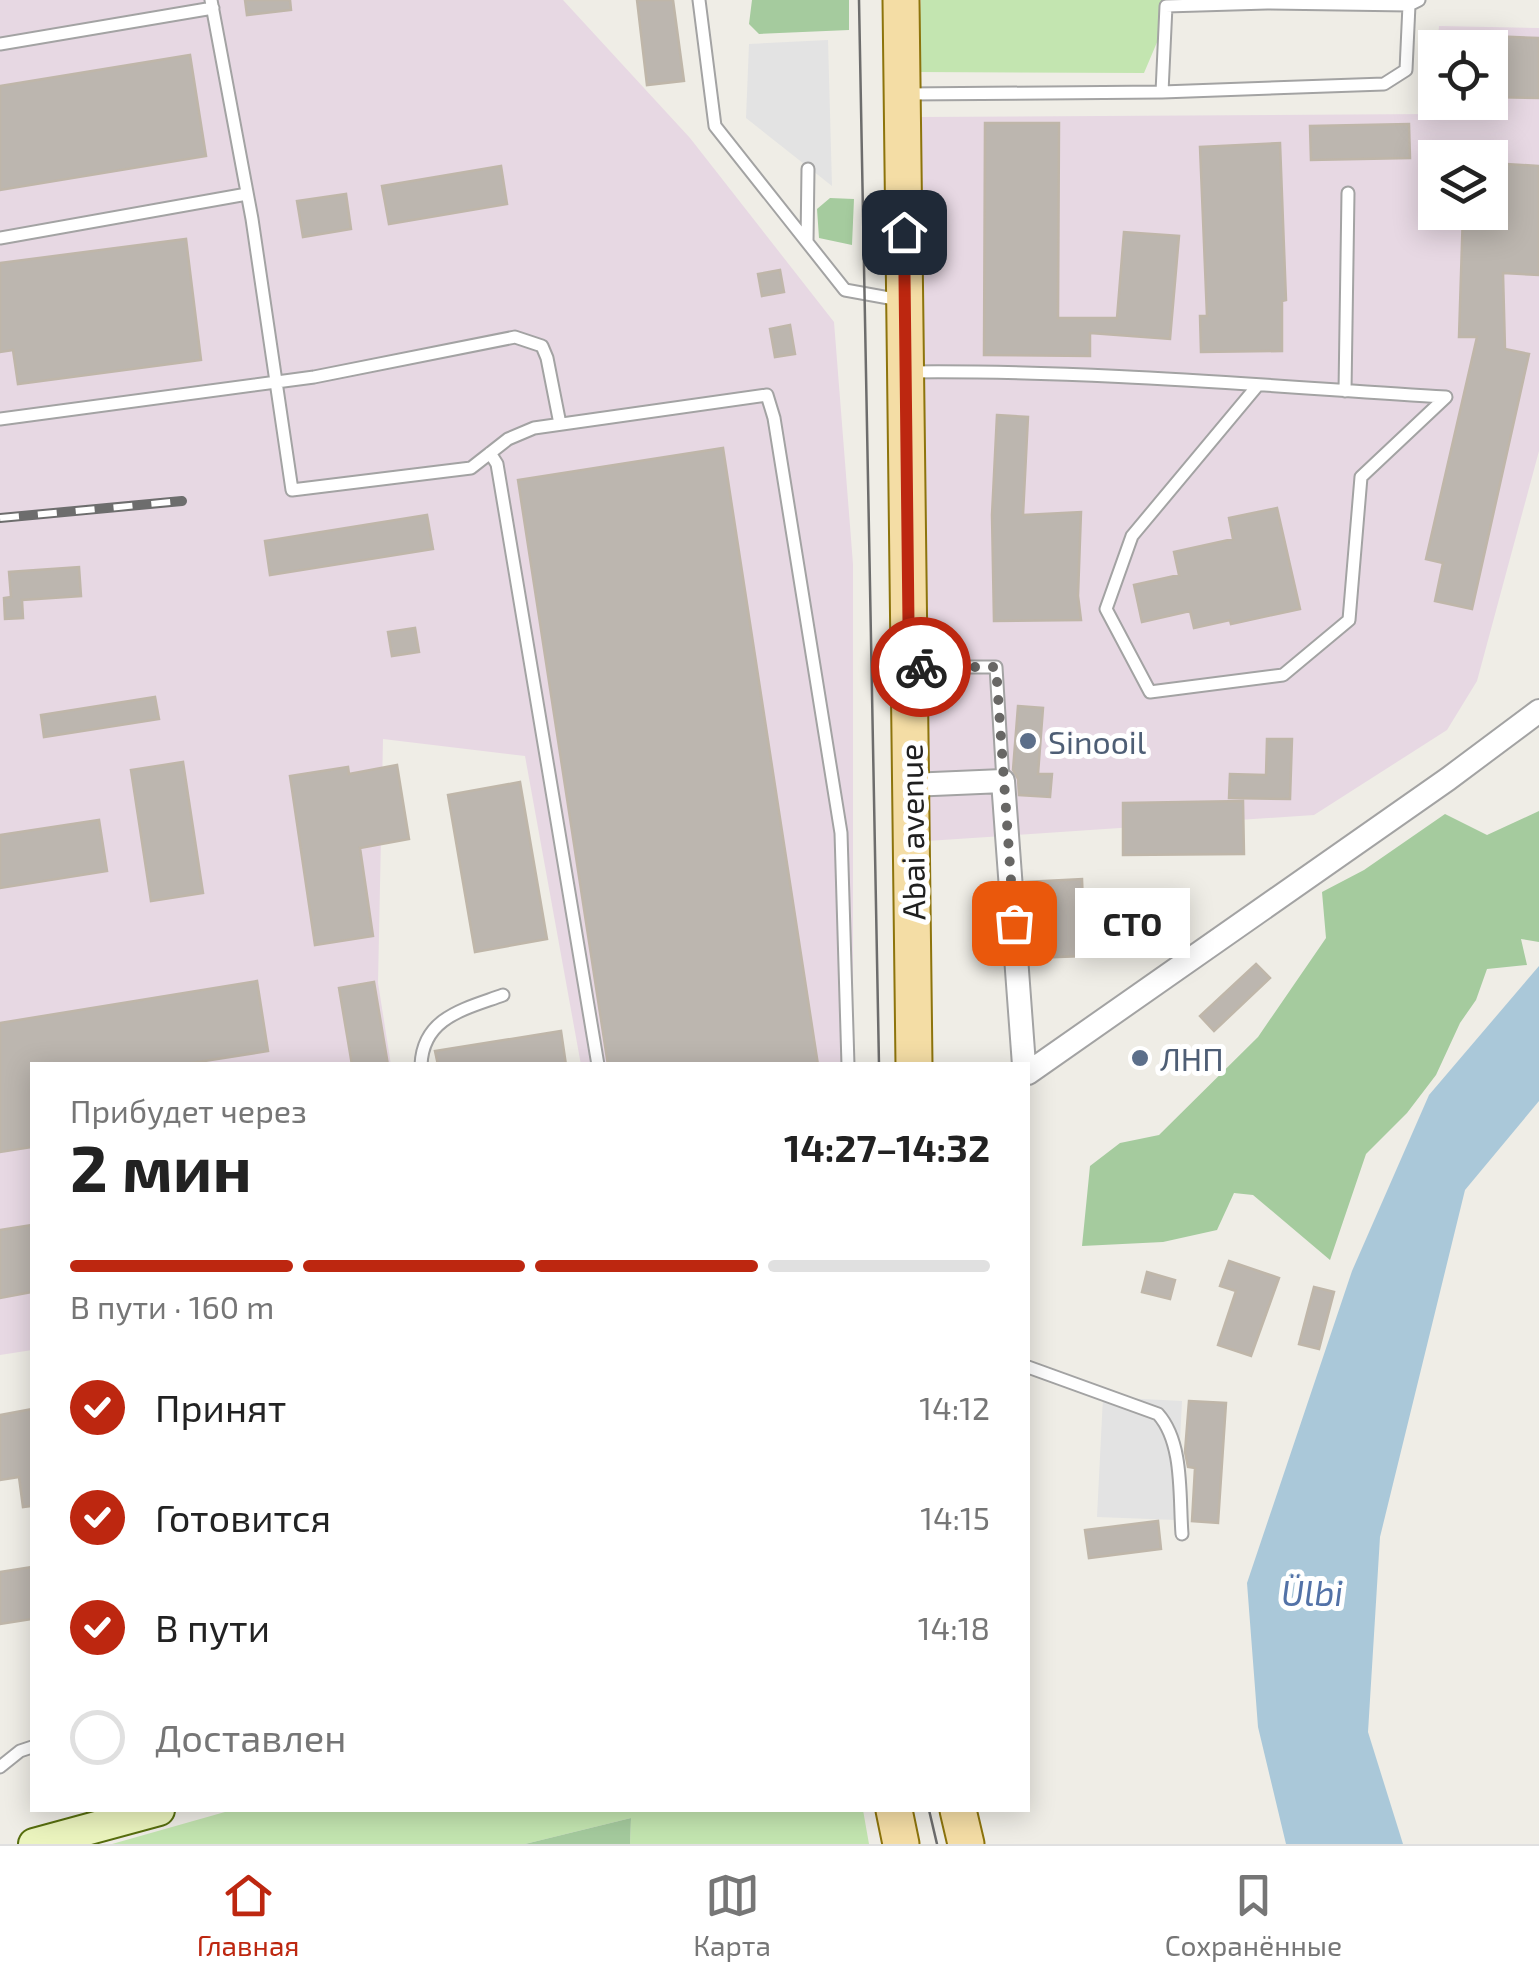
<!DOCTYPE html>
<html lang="ru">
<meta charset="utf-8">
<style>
:root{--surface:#fff;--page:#f6f6f6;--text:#222;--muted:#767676;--line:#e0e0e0;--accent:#bd2710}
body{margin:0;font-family:"Exo 2",sans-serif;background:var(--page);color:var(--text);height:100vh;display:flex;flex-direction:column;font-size:38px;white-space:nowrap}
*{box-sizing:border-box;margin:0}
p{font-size:32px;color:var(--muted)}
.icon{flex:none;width:55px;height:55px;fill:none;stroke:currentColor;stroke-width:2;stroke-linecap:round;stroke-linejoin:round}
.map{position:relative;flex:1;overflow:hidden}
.drawer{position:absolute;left:30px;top:1062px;width:1000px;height:750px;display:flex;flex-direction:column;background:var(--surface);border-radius:0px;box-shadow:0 5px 25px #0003}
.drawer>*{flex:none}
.fabs{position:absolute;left:1418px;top:30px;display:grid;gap:20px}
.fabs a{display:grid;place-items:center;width:90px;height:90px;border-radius:0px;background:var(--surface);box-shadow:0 5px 25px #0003;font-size:50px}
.pin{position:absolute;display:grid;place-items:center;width:85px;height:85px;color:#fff;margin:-42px;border-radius:20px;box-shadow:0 5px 15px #0006}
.courier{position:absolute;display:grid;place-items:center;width:100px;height:100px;margin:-50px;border:8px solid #bd2710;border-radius:50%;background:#fff;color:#222;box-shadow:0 2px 12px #0007}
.bubble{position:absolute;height:70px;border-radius:0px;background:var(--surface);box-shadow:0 5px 25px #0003;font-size:32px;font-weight:700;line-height:70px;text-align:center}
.overview em{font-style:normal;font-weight:700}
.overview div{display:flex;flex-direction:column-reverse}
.overview{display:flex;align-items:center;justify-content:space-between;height:170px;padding:0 40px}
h1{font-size:65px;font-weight:700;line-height:75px}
.bar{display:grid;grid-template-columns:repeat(4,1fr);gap:15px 10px;align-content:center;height:120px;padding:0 40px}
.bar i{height:12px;border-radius:8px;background:var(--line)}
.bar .active{background:var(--accent)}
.bar p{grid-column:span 4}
ol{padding:0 40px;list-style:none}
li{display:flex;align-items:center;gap:30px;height:110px}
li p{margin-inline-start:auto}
li .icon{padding:10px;border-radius:50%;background:var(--accent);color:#fff;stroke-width:4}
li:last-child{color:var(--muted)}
li i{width:55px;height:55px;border:5px solid var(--line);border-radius:50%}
.tab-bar{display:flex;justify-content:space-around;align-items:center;height:140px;border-top:2px solid var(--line);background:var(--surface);font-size:28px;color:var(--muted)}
.tab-bar a{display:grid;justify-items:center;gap:5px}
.tab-bar .active{color:var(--accent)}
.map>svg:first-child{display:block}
.industrial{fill:#e7d8e3;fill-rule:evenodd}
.grass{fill:#c3e5b0}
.forest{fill:#a5cb9e}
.parking{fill:#e3e3e3}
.water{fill:#aac8d9}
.building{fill:#bcb6af;stroke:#bfb6a9;stroke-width:2.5}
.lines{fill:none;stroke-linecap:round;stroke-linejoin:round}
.service-casing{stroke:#a3a3a3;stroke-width:15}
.minor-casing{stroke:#a3a3a3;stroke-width:26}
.secondary-casing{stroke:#576e0e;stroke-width:34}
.primary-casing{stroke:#8d740c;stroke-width:39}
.service{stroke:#fff;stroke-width:11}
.minor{stroke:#fff;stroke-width:22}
.secondary{stroke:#ebf4be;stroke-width:30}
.primary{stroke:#f4dda5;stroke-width:35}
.tram{stroke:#6d6d6d;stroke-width:2.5}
.rail-casing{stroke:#6d6d6d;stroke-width:10}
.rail{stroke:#fff;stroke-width:6;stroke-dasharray:19;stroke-linecap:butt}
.done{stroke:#686765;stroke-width:10;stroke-dasharray:0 18}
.route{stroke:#bd2710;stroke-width:12}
.service-dot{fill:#5c6f8a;stroke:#fff;stroke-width:4}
.labels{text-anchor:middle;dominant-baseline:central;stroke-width:10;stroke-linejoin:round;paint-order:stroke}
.service-label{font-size:32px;fill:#4e5e75;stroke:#fff;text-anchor:start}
.street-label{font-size:32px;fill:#1f1f1f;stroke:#fff}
.water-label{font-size:35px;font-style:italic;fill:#5372a7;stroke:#fff}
</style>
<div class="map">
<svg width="1539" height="1844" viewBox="0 0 1539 1844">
<rect width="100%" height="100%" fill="#efede6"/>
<path class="industrial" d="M 0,0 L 563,0 L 690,138 L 834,322 L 853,564 L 853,1065 L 581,1065 L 525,756 L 383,739 L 378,983 L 391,1065 L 32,1065 L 32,1350 L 0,1355 Z
M 1439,26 L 1539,28 L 1539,451 L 1477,681 L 1447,730 L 1314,815 L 927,841 L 919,420 L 921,117 L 1431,114 L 1435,72 L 1435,102 L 1490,102 L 1490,48 L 1437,47 ZM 1435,158 L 1490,158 L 1490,212 L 1435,212 Z"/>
<path class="grass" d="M 921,0 L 1166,0 L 1166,21 L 1144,73 L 917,72 Z
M 232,1810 L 863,1810 L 869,1844 L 630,1844 L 631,1818 L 525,1844 L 112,1844 Z"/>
<path class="forest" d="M 752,0 L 849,0 L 849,30 L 759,34 L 749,24 Z
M 830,198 L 854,199 L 852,245 L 819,238 L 817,209 Z
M 1539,811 L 1539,942 L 1521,939 L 1527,965 L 1487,969 L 1476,1000 L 1460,1023 L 1436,1075 L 1407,1113 L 1366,1154 L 1330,1260 L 1253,1195 L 1234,1193 L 1217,1230 L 1163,1242 L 1082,1246 L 1090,1166 L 1120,1143 L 1159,1135 L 1258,1037 L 1326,938 L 1322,892 L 1364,870 L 1445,814 L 1487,835 Z
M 631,1818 L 630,1844 L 525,1844 Z"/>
<path class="parking" d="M 828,40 L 832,186 L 746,118 L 749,44 Z
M 1103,1397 L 1182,1401 L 1176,1520 L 1097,1517 Z"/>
<path class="water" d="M 1539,966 L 1539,1101 L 1465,1190 L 1380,1537 L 1368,1732 L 1403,1844 L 1286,1844 L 1258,1727 L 1247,1583 L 1352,1271 L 1429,1095 Z"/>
<path class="building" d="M 245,0 L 290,0 L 291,10 L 247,15 Z
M 637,0 L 673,0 L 684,81 L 647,85 Z
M 1490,36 L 1539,38 L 1539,98 L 1490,97 Z
M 190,55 L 206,156 L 0,190 L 0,86 Z
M 985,123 L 1059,123 L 1058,318 L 1117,318 L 1124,232 L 1179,236 L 1170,339 L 1090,333 L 1090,356 L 984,355 Z
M 1409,124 L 1410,158 L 1311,160 L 1310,126 Z
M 1280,143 L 1286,300 L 1282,301 L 1282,351 L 1201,352 L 1200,316 L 1207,316 L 1200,147 Z
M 1490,163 L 1539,166 L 1539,275 L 1503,273 L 1505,349 L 1529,354 L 1472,609 L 1435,601 L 1443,563 L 1426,559 L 1477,337 L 1459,337 L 1463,212 L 1490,212 Z
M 501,166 L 507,204 L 389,224 L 382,186 Z
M 346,194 L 351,229 L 303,237 L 297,201 Z
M 186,239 L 201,360 L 18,384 L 13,350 L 0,352 L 0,263 Z
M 780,270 L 784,292 L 762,296 L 758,274 Z
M 790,325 L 795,354 L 775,357 L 770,329 Z
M 997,415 L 1028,417 L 1023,515 L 1081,512 L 1078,596 L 1081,620 L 994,621 L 992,515 Z
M 723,448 L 818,1065 L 608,1065 L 518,480 Z
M 1277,508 L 1300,609 L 1231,624 L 1230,620 L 1194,628 L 1190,611 L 1142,622 L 1134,585 L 1179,575 L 1174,552 L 1233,539 L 1229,518 Z
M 427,515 L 433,549 L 270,575 L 265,541 Z
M 79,567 L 81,596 L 22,600 L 23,618 L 5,619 L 4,598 L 11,597 L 9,572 Z
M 415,628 L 419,652 L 392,656 L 388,632 Z
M 155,697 L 159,719 L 44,737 L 41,715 Z
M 1018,706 L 1043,708 L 1038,774 L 1052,774 L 1050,797 L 1019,795 L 1018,779 L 1013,770 Z
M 1267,739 L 1292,739 L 1290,799 L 1229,798 L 1230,774 L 1266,775 Z
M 183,762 L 203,893 L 151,901 L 131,770 Z
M 397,765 L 409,839 L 360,848 L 373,936 L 315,945 L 290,776 L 348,767 L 349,774 Z
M 520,782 L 547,939 L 475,952 L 448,795 Z
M 1243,801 L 1244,854 L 1123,855 L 1123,803 Z
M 99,820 L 107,871 L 0,888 L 0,835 Z
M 1082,879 L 1085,956 L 1031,958 L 1026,882 Z
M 1256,964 L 1270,978 L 1214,1031 L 1200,1016 Z
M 257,981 L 268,1051 L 179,1065 L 32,1065 L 32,1147 L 0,1152 L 0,1023 Z
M 374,982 L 388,1065 L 352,1065 L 339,988 Z
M 561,1031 L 566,1065 L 438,1065 L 435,1051 Z
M 32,1225 L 32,1292 L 0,1298 L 0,1230 Z
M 1229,1261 L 1279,1278 L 1251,1356 L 1218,1345 L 1236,1291 L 1220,1286 Z
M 1147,1272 L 1175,1280 L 1170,1299 L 1142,1292 Z
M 1314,1287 L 1334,1292 L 1319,1349 L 1299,1344 Z
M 1189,1401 L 1226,1403 L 1218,1523 L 1192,1521 L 1195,1468 L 1188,1467 L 1185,1452 Z
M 32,1409 L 32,1506 L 23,1507 L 19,1477 L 0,1480 L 0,1415 Z
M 1158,1521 L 1161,1549 L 1089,1558 L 1085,1530 Z
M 32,1567 L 32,1619 L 0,1624 L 0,1572 Z"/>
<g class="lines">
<defs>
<path id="service" d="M 211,0 L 252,219 L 292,490 L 471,468 L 508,439 L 534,428 L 767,395 L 774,418 L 841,833 L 848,1065
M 699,0 L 715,126 L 845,290 L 900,300
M 0,44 L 213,8
M 1162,92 L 1166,6 L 1267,3 L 1409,5
M 906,94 L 1162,92 L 1384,84 L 1406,70 L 1409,5 L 1419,0
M 0,238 L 247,194
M 807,242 L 808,169
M 908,372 C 1087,370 1267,386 1446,397 L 1361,477 L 1349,620 L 1283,675 L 1150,692 L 1106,609 L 1132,536 L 1258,385
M 1345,391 L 1348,193
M 0,419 L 314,377 L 515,337 L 542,346 L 547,358 L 560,424
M 490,453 L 497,464 L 598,1065
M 915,667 L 996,667 L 1003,781
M 421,1065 C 423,1017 465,1009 503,995
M 1028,1367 L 1158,1414 C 1184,1443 1179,1497 1182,1534
M 0,1767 L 20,1751 L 32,1747"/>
<path id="minor" d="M 910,785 L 1003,781 L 1024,1065
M 1028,1073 L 1448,779 L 1539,711"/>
<path id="secondary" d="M 34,1844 L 159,1810"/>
<path id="primary" d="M 901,0 L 914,1065
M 894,1810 L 901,1844
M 958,1810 L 966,1844"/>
</defs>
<use href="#service" class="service-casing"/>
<use href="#minor" class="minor-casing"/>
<use href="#secondary" class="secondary-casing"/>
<use href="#primary" class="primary-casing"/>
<use href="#service" class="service"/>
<use href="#minor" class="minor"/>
<use href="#secondary" class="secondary"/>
<use href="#primary" class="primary"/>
<path class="tram" d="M 859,0 L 879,1065
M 929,1810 L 937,1844"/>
<defs>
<path id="rail" d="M 0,518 L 182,501"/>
</defs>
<use href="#rail" class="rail-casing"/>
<use href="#rail" class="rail"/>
</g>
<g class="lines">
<path class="done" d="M 921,667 L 996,667 L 1014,923"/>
<path class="route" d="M 904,232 L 909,667 L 921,667"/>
</g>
<g class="service-dot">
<circle cx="1028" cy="741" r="10"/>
<circle cx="1140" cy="1058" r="10"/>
</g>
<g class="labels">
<g class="service-label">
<text x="1048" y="741">Sinooil</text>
<text x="1160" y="1058">ЛНП</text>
</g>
<g class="street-label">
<text transform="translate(911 832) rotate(-91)">Abai avenue</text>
</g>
<g class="water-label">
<text x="1312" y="1592">Ülbi</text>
</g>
</g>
</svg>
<div class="fabs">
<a><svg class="icon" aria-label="locate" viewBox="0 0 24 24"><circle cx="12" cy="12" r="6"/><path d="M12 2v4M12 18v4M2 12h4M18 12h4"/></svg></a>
<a><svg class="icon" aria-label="layers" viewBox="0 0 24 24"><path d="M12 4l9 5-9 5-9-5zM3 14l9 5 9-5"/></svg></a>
</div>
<div class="pin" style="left:1014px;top:923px;background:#ea580c"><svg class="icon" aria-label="bag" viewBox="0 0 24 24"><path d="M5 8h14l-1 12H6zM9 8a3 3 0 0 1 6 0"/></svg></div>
<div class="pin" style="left:904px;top:232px;background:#1f2937"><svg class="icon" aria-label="home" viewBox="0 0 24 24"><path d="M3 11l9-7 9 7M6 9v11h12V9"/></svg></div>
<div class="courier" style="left:921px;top:667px"><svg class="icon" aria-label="bike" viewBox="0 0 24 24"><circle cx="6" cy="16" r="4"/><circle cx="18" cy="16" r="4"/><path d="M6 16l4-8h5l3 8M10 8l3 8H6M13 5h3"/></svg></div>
<div class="bubble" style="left:1075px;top:888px;width:115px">СТО</div>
<section class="drawer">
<div class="overview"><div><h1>2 мин</h1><p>Прибудет через</p></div><em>14:27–14:32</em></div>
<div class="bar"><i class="active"></i><i class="active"></i><i class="active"></i><i></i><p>В пути · 160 m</p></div>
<ol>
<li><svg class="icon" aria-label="check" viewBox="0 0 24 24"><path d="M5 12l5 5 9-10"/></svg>Принят<p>14:12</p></li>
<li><svg class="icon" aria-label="check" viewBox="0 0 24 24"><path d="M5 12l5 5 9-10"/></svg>Готовится<p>14:15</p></li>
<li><svg class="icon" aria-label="check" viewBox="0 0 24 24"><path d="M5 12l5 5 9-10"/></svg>В пути<p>14:18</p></li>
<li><i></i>Доставлен</li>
</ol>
</section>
</div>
<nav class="tab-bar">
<a class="active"><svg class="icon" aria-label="home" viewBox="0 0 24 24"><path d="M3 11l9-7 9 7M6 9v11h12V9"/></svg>Главная</a>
<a><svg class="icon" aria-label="map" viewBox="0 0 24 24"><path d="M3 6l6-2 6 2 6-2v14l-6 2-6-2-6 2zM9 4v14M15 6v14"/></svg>Карта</a>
<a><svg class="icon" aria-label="saved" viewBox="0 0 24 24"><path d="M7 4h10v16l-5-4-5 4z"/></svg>Сохранённые</a>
</nav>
